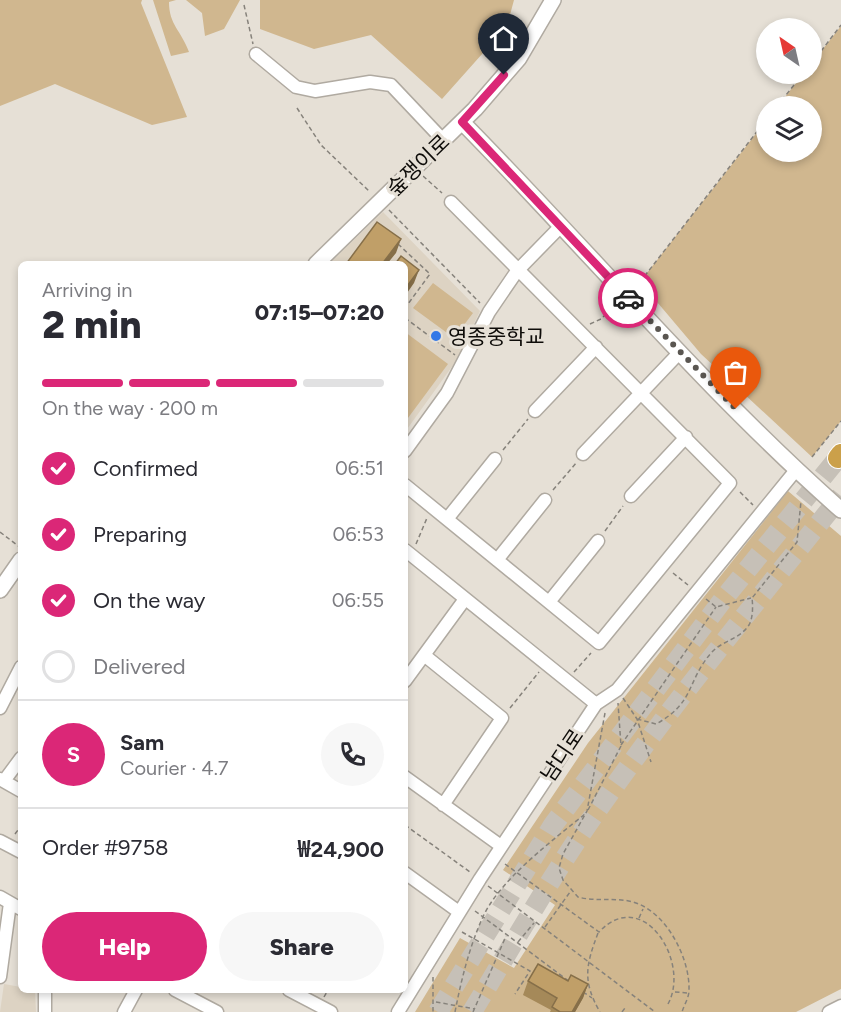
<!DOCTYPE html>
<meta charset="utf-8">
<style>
:root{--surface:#fff;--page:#f7f7f7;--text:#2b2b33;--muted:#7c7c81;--line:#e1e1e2;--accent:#db2777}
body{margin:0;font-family:Figtree,"Noto Sans KR",sans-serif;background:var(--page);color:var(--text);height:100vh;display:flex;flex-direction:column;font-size:22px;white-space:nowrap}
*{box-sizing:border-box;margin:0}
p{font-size:20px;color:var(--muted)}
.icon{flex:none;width:33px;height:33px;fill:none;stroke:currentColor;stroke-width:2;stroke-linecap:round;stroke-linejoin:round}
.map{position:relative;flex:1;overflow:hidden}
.side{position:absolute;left:18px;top:261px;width:390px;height:732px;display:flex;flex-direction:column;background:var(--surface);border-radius:9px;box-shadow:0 3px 9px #0003}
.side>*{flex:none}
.needle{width:39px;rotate:326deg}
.buttons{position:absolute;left:756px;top:18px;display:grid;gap:12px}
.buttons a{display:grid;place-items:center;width:66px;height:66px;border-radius:50%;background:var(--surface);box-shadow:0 3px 9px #0003;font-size:30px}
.pin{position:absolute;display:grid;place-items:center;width:51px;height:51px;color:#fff;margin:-62px -26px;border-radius:50% 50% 50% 0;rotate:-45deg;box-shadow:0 0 6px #0007}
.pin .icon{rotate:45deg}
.courier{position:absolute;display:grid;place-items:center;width:60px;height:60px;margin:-30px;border:4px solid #db2777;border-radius:50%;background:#fff;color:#222;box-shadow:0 2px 8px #0007}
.head em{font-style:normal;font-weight:800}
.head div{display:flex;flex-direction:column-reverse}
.head{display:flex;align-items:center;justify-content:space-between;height:102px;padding:0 24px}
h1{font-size:39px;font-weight:800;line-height:45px}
.bar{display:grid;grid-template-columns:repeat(4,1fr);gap:9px 6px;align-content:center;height:72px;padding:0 24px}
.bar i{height:8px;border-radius:4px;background:var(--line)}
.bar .selected{background:var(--accent)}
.bar p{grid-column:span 4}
.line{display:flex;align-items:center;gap:15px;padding:0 24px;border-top:2px solid var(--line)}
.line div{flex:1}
.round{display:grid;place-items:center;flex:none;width:63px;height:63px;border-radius:32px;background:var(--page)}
ol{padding:0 24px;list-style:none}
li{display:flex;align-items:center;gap:18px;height:66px}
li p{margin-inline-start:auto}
li .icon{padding:6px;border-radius:50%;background:var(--accent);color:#fff;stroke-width:4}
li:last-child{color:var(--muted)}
li i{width:33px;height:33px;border:3px solid var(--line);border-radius:50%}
.primary-button{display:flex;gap:12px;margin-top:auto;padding:12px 24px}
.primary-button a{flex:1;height:69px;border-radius:36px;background:var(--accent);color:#fff;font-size:24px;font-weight:800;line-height:69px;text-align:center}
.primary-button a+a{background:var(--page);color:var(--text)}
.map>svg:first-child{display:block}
.built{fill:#ddd3c3}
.green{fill:#d0b78f}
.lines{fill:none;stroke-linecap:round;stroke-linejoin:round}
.trunk-tunnel{stroke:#c6c0b7;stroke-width:20;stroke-dasharray:20 10;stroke-linecap:butt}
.minor-casing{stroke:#b0aaa1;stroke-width:15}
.tertiary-casing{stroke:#b0aaa1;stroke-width:18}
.trunk-casing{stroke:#fff;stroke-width:22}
.path{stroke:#86827b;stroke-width:1.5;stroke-dasharray:4.5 3;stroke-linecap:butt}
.minor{stroke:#fff;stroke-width:12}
.tertiary{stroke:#fff;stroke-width:15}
.trunk{stroke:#cba04a;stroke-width:20}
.wall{fill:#a58959}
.shaded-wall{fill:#866f49}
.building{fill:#c09f68;stroke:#866f49;stroke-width:1.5}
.done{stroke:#5a5651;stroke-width:6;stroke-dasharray:0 10.8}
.route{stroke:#db2777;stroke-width:8}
.poi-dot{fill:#3479e7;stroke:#e6e0d6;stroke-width:2}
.labels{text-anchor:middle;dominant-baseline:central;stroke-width:6;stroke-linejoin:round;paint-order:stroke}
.street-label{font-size:21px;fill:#0e0c09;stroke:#e6e0d6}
.poi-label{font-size:21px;fill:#0e0c09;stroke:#e6e0d6;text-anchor:start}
</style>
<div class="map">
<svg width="841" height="1012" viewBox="0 0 841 1012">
<rect width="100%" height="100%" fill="#e6e0d6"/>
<path class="built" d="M 383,212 L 480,311 L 456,361 L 405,432 L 405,264 L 329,264 Z
M 4,984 L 21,987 L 21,990 L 35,990 L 36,1012 L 0,1012 Z"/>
<path class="green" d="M 0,0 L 142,0 L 141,3 L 187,117 L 152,125 L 55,84 L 0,106 Z
M 153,0 L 176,0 L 169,2 C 169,25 181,30 189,52 L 171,56 Z
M 186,0 L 240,0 L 224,29 L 205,36 L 202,13 Z
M 260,0 L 514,0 L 507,26 L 442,99 L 371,35 L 314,49 L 260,29 Z
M 841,26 L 841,421 L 812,457 L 701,354 L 641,283 L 636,287 L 766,121 L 766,152 L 812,152 L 812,106 L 778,106 L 803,74 L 812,74 L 812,63 Z
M 433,283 L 473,313 L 454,338 L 413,308 Z
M 405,332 L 448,364 L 405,422 Z
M 788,491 L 841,536 L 841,989 L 796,1012 L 415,1012 L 460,938 L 514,968 L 555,905 L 503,870 L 588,743 Z"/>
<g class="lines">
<path class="trunk-tunnel" d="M 438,1012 L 553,825 L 725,597 L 838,458
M 472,1012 C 512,946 550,878 594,815 C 671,705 757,601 841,496"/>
<defs>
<path id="minor" d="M 256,54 L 296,87 L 315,91 L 370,82 L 391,85 L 443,140
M 535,411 L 596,347
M 405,451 L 447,393 L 489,312 L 517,271 L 560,227
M 583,454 L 680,352
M 405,485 L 599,643 L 730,483 L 451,202
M 631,496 L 686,437
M 447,519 L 495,459
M 497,560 L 545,500
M 549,602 L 598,541
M 424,655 L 502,718 L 443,805
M 405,681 L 465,599
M 596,704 L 617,690 L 796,470
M 0,708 L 21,667
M 405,777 L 501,846
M 0,779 L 21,791
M 4,781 L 21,758
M 0,841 L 21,852
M 405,873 L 459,912
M 0,897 L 21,909
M 0,977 L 10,903
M 45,990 L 45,1012
M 175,990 L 217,1012
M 289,990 L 331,1012
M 124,1012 L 136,990
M 398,1012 L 480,879 L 596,704 L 405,550
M 829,1012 L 841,1006"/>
<path id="tertiary" d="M 462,122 C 589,251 705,390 841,510
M 316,264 L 475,109 L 519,58 L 553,0
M 0,590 L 21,560"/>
<path id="trunk" d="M 838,458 L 841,454"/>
</defs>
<use href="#minor" class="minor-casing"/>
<use href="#tertiary" class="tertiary-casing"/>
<use href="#trunk" class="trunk-casing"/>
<path class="path" d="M 244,5 L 253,44
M 812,63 L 841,25
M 777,106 L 803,74
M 297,108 L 321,145 L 370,192
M 423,176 L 442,193
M 389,210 L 480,303
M 398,244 L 430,274 L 405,308
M 640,282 L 766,120
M 405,318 L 455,355
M 590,324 L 601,319 L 611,309
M 503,450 L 528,419
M 812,457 L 841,421
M 553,490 L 577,462
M 740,492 L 753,505
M 605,531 L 623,506
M 0,532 L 21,548
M 416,544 L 427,518
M 673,573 L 688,585
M 706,599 L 716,607 L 751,598
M 574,672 L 591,653
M 623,698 L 637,719 L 651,762
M 510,708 L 539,672
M 605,713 L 587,811 L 563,854 L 559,868 L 563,880 L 578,897 C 596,902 615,897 633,902 C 666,911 690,958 689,990 C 689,998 684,1005 682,1012
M 637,719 L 656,724 C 696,702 686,681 712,652 C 722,641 740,639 749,625 C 753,618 753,606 752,598 L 797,542 L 801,501
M 621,745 L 716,607
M 588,810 L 621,746 L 618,703
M 405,825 L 470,872
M 15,834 L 21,826
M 505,864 L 599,932 C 643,885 691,962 668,1004
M 488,886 L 655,1012
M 475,911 L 570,982
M 639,918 L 643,909
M 545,927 L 570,892
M 462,932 L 530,971 L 515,994
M 598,933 C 586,965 582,981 600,1012
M 518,942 L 534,923
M 433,977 L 433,1012
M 583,992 L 592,998
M 675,992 L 688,993
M 324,997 L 328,990
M 436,1002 L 475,1009
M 455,1012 C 461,981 469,948 482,919 C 498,881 553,840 585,814
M 473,1012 L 506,936
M 622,1012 L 625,1008"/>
<use href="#minor" class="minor"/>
<use href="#tertiary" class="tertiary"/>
<use href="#trunk" class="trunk"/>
</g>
<path class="wall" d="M 528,981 L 568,981 L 588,984 L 583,998 L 575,1012 L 550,1012 L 551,1010 L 523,995 Z"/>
<path class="shaded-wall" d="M 401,239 L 396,253 L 387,264 L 382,264 Z
M 419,270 L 414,283 L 405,296 L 405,289 Z
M 588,984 L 583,998 L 575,1012 L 572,1012 Z"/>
<path class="building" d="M 377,222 L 401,239 L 382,264 L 346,264 Z
M 401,256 L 419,270 L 405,289 L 405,264 L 395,264 Z
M 538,964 L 568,981 L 571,975 L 588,984 L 572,1012 L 560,1012 L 552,1007 L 557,998 L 528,981 Z"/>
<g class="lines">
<path class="done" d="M 628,298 L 736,409"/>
<path class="route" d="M 504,75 L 462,122 L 628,298"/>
</g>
<circle class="poi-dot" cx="436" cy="336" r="6"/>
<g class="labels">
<g class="street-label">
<text transform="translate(418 165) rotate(-44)">숲쟁이로</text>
<text transform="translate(562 755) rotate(-56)">남디로</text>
</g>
<g class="poi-label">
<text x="448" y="336">영종중학교</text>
</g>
</g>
</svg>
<div class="buttons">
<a><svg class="needle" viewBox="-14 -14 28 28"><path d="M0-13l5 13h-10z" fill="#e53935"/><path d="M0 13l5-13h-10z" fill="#7c7c81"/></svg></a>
<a><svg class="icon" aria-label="layers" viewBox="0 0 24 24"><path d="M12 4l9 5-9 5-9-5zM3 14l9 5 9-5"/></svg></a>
</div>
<div class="pin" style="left:736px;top:409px;background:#ea580c"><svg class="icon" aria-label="bag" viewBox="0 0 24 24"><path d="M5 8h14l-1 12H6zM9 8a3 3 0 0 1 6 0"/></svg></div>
<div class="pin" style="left:504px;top:75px;background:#1f2937"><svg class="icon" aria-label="home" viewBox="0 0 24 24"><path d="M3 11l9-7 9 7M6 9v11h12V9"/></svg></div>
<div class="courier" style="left:628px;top:298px"><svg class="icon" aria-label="car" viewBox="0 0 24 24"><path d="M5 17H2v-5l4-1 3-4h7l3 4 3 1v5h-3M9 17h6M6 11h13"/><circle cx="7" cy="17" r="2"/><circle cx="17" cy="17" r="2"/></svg></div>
<section class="side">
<div class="head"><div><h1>2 min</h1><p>Arriving in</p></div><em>07:15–07:20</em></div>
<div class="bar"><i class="selected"></i><i class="selected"></i><i class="selected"></i><i></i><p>On the way · 200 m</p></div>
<ol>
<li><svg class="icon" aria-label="check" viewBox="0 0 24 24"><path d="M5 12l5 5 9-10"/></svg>Confirmed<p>06:51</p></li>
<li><svg class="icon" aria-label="check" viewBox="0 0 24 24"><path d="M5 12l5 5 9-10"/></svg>Preparing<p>06:53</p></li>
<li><svg class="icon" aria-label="check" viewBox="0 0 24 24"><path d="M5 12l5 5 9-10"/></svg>On the way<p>06:55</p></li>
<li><i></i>Delivered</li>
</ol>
<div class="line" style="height:108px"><b class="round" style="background:var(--accent);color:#fff">S</b><div><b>Sam</b><p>Courier · 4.7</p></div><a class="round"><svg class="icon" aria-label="phone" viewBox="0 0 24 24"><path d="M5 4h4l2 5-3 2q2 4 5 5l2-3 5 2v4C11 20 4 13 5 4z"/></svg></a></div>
<div class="line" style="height:78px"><div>Order #9758</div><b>₩24,900</b></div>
<div class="primary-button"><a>Help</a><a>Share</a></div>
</section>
</div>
